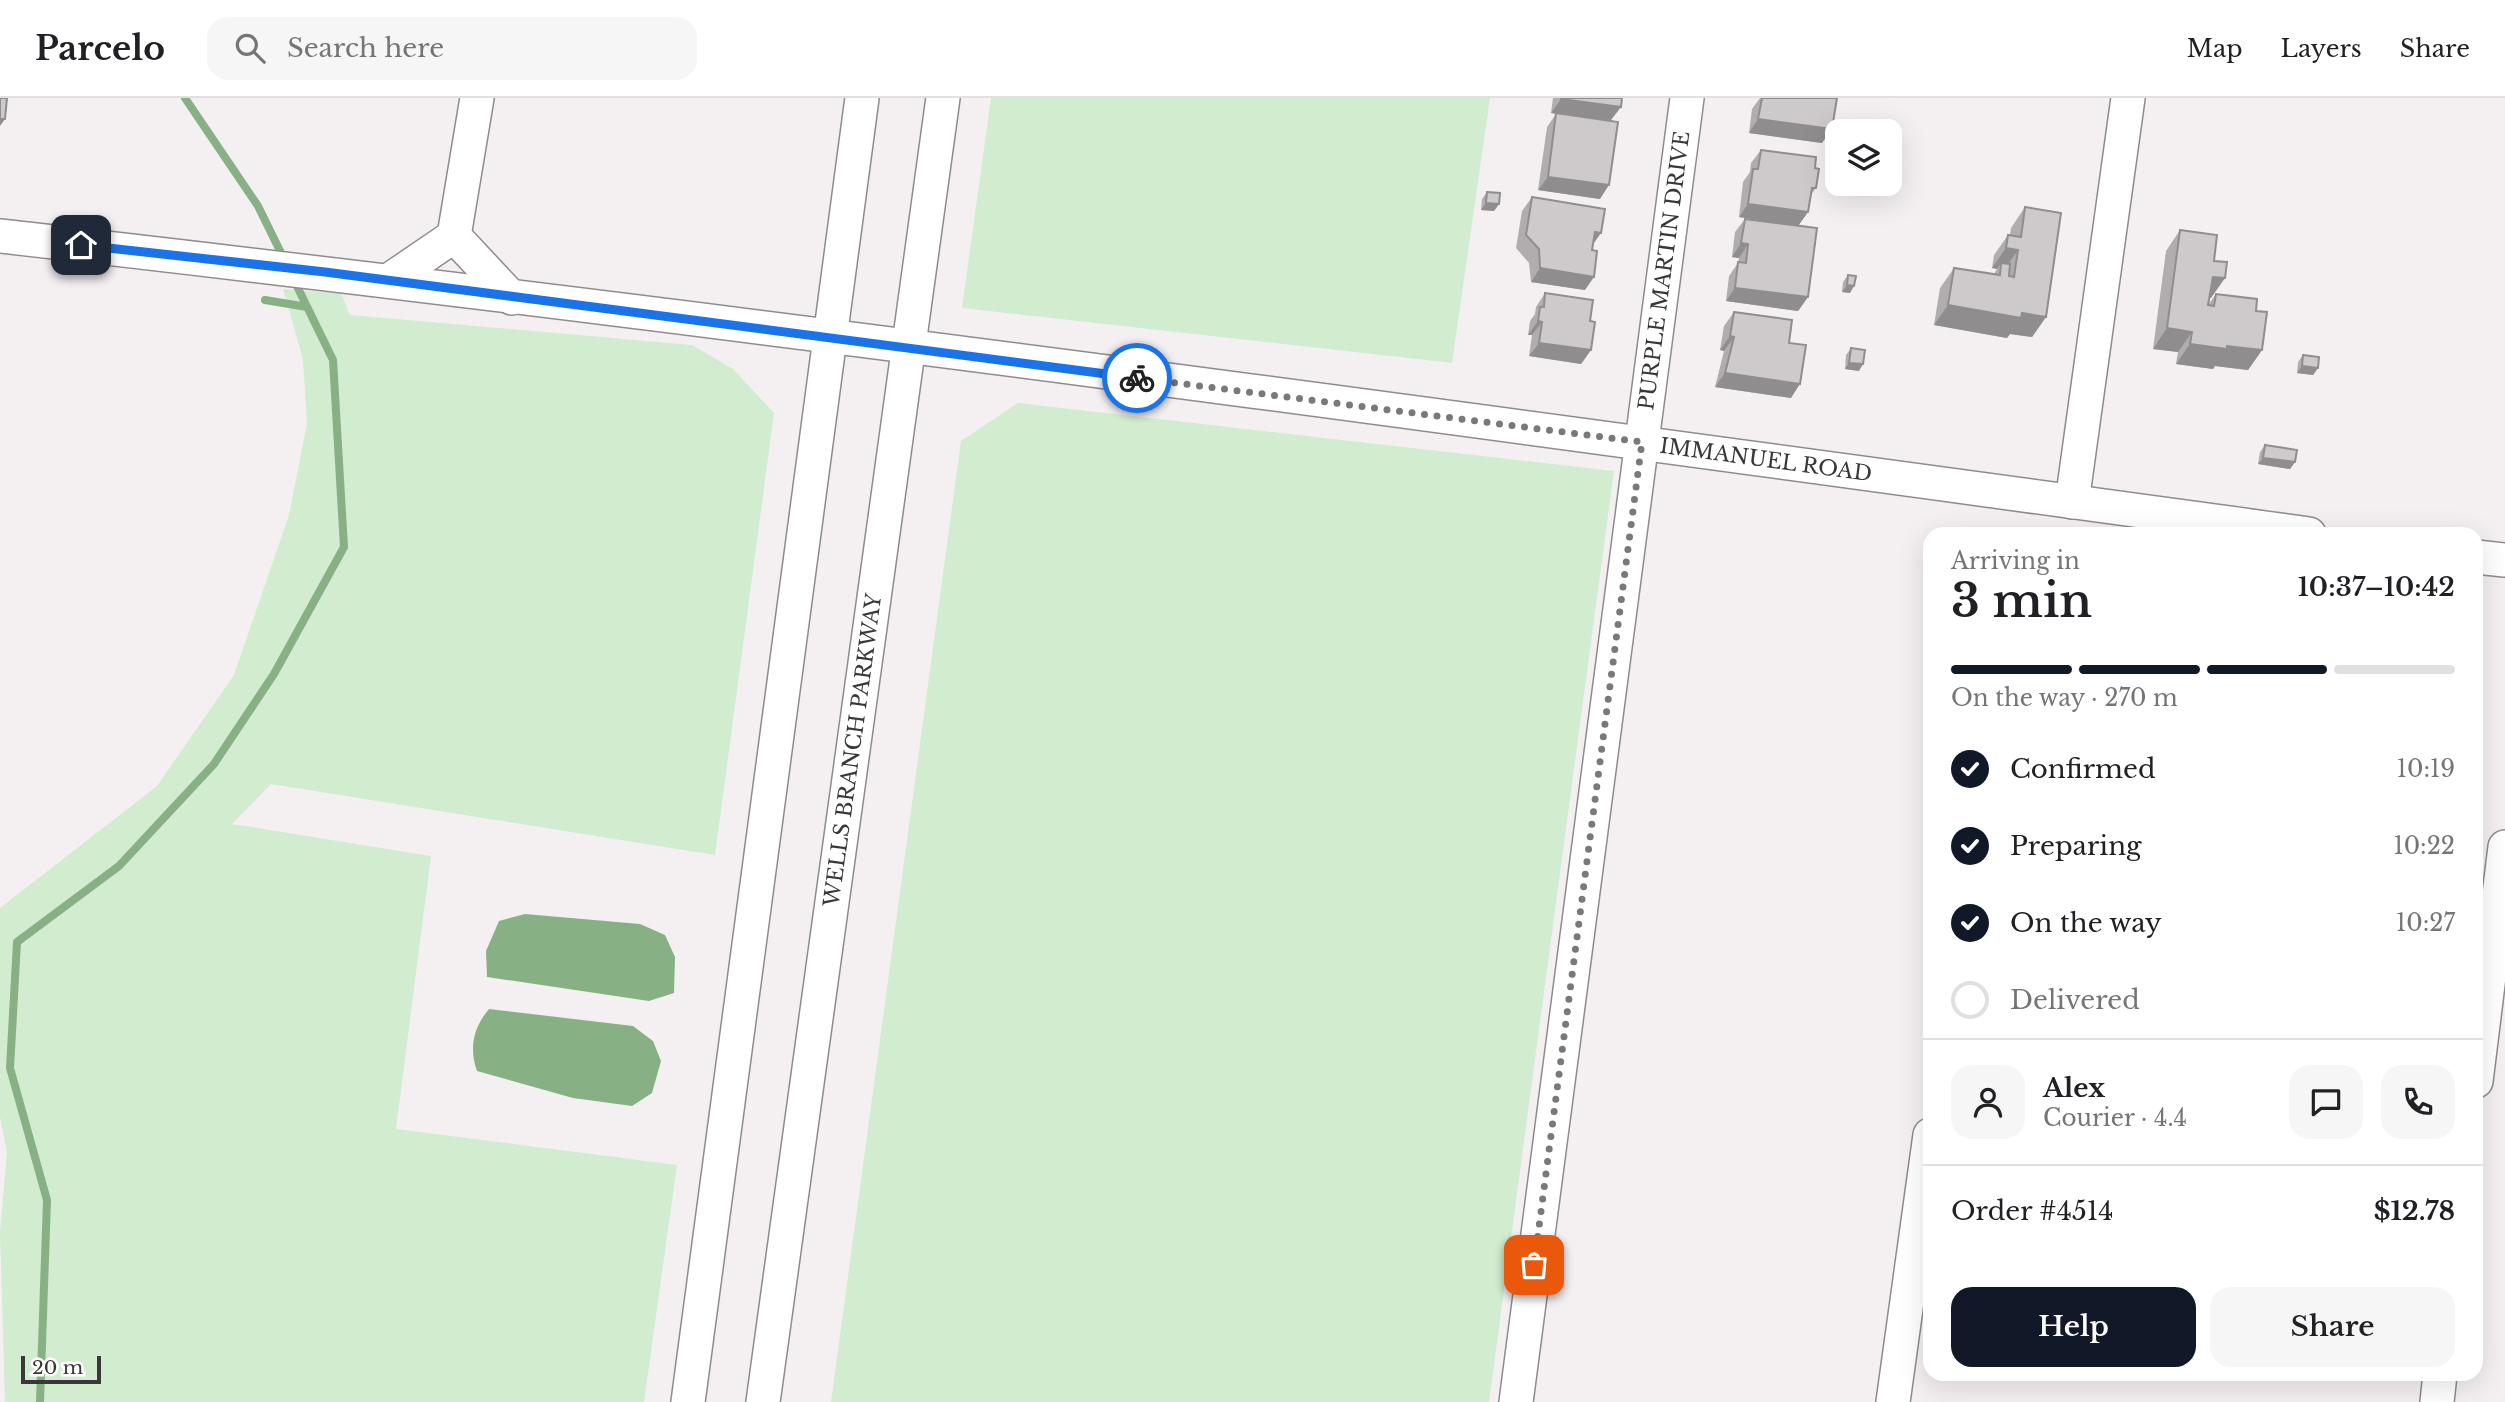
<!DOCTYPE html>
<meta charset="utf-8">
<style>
:root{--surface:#fff;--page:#f6f6f6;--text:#202124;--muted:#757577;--line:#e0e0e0;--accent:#111827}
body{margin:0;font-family:"Libre Baskerville",serif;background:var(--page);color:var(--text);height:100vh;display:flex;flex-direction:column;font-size:26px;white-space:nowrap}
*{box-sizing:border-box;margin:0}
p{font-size:23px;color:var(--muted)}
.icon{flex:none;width:38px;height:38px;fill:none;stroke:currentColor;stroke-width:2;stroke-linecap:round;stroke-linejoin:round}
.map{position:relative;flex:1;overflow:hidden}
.panel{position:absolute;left:1923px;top:429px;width:560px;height:854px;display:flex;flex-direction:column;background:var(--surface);border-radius:21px;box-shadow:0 7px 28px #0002}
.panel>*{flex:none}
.fabs{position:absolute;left:1825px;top:21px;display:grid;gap:14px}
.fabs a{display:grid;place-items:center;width:77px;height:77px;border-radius:14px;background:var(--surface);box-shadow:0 7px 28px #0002;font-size:35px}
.scale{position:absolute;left:21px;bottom:18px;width:80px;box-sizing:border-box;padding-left:7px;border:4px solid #393738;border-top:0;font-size:19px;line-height:24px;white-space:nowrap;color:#393738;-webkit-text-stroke:5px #fff;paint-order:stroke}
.pin{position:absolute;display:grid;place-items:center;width:60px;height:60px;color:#fff;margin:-30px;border-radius:14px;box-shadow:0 4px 10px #0006}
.courier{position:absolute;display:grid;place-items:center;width:70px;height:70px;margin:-35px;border:5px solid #1a73e8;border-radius:50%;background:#fff;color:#222;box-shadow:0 2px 9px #0007}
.overview em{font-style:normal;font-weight:600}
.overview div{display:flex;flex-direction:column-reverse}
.overview{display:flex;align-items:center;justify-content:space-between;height:119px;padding:0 28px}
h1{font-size:46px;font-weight:600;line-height:52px}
.bar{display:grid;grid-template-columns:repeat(4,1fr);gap:10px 7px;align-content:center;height:84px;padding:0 28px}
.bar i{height:9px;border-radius:5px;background:var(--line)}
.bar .current{background:var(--accent)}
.bar p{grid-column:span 4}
.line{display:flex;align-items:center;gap:18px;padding:0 28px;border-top:2px solid var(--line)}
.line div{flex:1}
.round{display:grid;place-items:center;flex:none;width:74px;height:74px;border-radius:21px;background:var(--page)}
ol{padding:0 28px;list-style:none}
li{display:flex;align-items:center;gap:21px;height:77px}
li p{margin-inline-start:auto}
li .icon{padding:7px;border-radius:50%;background:var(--accent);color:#fff;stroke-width:4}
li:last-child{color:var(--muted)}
li i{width:38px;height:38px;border:4px solid var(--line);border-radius:50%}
.action{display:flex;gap:14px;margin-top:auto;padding:14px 28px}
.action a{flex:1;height:80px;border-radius:21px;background:var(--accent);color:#fff;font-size:28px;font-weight:600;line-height:80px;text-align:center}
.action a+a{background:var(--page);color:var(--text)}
header{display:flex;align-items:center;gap:42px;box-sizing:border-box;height:98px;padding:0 35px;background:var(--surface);border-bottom:2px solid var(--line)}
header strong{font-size:33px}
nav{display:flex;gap:38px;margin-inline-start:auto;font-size:24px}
.search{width:490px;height:63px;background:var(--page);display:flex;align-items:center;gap:18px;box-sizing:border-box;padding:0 24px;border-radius:21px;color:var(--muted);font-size:26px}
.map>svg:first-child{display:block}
.green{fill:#d1eccf}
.water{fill:#88b085}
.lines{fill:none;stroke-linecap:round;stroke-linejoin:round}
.stream{stroke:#88b085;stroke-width:8}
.minor-casing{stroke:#8f8b8d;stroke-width:36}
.minor{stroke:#fff;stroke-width:33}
.wall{fill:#b1adaf}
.shaded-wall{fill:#908d8e}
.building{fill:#cec9cb;stroke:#908d8e;stroke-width:2}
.done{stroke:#7a7879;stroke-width:7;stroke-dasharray:0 12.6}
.route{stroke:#1a73e8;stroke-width:9}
.labels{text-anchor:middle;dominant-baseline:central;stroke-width:7;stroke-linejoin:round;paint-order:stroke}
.street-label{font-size:21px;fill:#393738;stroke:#fff}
</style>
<header>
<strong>Parcelo</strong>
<div class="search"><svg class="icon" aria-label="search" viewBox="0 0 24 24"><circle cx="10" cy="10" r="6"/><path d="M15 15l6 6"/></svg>Search here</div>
<nav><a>Map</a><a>Layers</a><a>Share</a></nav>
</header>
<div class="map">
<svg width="2505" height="1304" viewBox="0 0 2505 1304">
<rect width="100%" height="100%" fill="#f4f0f2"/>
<path class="green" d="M 991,0 L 1490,0 L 1452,265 L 962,210 Z
M 283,191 L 341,195 L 350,217 L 692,247 L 733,271 L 774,315 L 715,757 L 271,686 L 232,726 L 431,758 L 396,1031 L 677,1067 L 644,1304 L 5,1304 L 0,1134 L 7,1054 L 0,1019 L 0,810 L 157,688 L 234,577 L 289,417 L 307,326 L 303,262 Z
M 1018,305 L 1614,373 L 1489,1304 L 831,1304 L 961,343 Z"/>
<path class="water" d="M 525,816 L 640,826 L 665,837 L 675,859 L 674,895 L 649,903 L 487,879 L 486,853 L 499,823 Z
M 489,911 L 633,928 L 653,943 L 661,963 L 652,995 L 632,1008 L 573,1000 L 477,973 C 469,950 473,930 489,911 Z"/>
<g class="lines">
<path class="stream" d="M 185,0 L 258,108 L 284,161
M 265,202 L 307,209
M 40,1304 L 47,1102 L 10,970 L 17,844 L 119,768 L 214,666 L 274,576 L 344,449 L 333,262 L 294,182"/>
<defs>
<g id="minor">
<path id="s1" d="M 0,138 C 771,225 1540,331 2309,436"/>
<path d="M 454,138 L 512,200"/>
<path d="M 388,183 L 454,138 L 477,0"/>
<path d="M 2072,404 L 2128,0"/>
<path d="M 2476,459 L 2505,462"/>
<path d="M 2476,983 L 2505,749"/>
<path d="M 688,1304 L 862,0"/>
<path id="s2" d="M 763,1304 L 943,0"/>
<path id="s3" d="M 1516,1304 L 1687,0"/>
<path d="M 1893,1304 L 1930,1037"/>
<path d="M 2437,1304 L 2440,1276"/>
</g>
</defs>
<use href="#minor" class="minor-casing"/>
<use href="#minor" class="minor"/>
</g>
<path class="wall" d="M 1553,0 L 1622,0 L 1611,22 L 1600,101 L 1538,92 L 1547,29 L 1556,16 L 1551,15 Z
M 1760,0 L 1837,0 L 1822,45 L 1749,35 L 1752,11 Z
M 1761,52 L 1815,70 L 1816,90 L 1810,98 L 1808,114 L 1798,128 L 1739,119 L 1743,84 L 1750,74 L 1751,65 Z
M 1487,94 L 1499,106 L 1494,113 L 1481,112 L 1482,101 Z
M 1532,99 L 1593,146 L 1585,192 L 1531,184 L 1529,165 L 1516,150 L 1522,113 Z
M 2025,109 L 2046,219 L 2032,239 L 2010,236 L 2007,240 L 1934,227 L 1940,190 L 1954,170 L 1994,176 L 1997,171 L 1992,170 L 1994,157 L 2008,137 L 2010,137 L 2011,130 Z
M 1745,121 L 1808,199 L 1798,213 L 1726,203 L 1729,178 L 1738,165 L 1739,160 L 1732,159 L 1735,134 Z
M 2180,132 L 2214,163 L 2211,200 L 2209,200 L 2208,207 L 2216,196 L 2256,213 L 2262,252 L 2248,272 L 2215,268 L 2213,271 L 2176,266 L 2178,254 L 2153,251 L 2166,153 Z
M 1848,177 L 1850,195 L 1842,194 L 1843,184 Z
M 1545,195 L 1590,223 L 1591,252 L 1581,266 L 1529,258 L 1532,237 L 1528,237 L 1530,223 L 1535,216 L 1536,209 Z
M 1734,214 L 1789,245 L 1791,300 L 1715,289 L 1724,253 L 1720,252 L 1724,228 Z
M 1851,250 L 1859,273 L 1845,271 L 1846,257 Z
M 2303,257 L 2318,270 L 2313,277 L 2297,275 L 2298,264 Z
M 2265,347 L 2295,364 L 2290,371 L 2258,366 L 2260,354 Z"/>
<path class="shaded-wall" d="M 1561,1 L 1621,9 L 1611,22 L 1551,15 Z
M 0,21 L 5,21 L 0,28 Z
M 1758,21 L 1832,31 L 1822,45 L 1749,35 Z
M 1548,79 L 1609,87 L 1600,101 L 1538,92 Z
M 1486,105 L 1499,106 L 1494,113 L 1481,112 Z
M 1748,106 L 1808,114 L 1798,128 L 1739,119 Z
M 1595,134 L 1601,135 L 1591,149 Z
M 1741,145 L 1748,146 L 1739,160 L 1732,159 Z
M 2006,150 L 2018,152 L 2004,172 L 2001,165 L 1997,171 L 1992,170 Z
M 1540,170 L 1594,179 L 1585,192 L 1531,184 Z
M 2213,179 L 2225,180 L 2211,200 L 2199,199 Z
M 1847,187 L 1854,188 L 1850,195 L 1842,194 Z
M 1735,190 L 1808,199 L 1798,213 L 1726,203 Z
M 1948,207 L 2022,215 L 2046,219 L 2032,239 L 2010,236 L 2007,240 L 1934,227 Z
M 1538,223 L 1542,224 L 1532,237 L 1528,237 Z
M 2167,230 L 2192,234 L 2178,254 L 2153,251 Z
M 1730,238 L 1734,239 L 1724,253 L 1720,252 Z
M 1539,245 L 1591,252 L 1581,266 L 1529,258 Z
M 2190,246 L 2227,248 L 2262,252 L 2248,272 L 2215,268 L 2213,271 L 2176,266 Z
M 1849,265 L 1863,266 L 1859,273 L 1845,271 Z
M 2302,268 L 2318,270 L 2313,277 L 2297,275 Z
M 1725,275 L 1800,286 L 1791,300 L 1715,289 Z
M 2263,360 L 2295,364 L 2290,371 L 2258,366 Z"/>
<path class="building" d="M 0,0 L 7,0 L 5,21 L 0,21 Z
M 1561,0 L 1622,0 L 1621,9 L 1561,1 Z
M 1762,0 L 1837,0 L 1832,31 L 1758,21 Z
M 1556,15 L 1618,24 L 1609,87 L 1548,79 Z
M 1761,52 L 1816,59 L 1815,70 L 1819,71 L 1816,90 L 1812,90 L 1808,114 L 1748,106 L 1753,71 L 1758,71 Z
M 1487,94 L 1500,95 L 1499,106 L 1486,105 Z
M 1532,99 L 1605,111 L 1601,135 L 1595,134 L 1592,152 L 1597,153 L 1594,179 L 1540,170 L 1539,151 L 1526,137 Z
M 2025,109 L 2061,115 L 2046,219 L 2022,215 L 2021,220 L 1948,207 L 1954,170 L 2000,177 L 2001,165 L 2010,166 L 2009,178 L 2014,179 L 2018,152 L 2006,150 L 2008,137 L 2021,139 Z
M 1745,121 L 1817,130 L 1808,199 L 1735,190 L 1738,164 L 1746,165 L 1748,146 L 1741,145 Z
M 2180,132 L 2217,137 L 2214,163 L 2227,164 L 2225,180 L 2213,179 L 2208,207 L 2214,208 L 2216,196 L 2257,201 L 2256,213 L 2267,214 L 2262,252 L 2227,248 L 2227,251 L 2190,246 L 2192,234 L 2167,230 Z
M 1848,177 L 1856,178 L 1854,188 L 1847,187 Z
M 1545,195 L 1593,202 L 1590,223 L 1595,224 L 1591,252 L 1539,245 L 1542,224 L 1538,223 L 1540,209 L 1544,209 Z
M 1734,214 L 1792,222 L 1789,245 L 1806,247 L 1800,286 L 1725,275 L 1734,239 L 1730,238 Z
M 1851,250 L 1865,252 L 1863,266 L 1849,265 Z
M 2303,257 L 2319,259 L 2318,270 L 2302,268 Z
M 2265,347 L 2297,352 L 2295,364 L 2263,360 Z"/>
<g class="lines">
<path class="done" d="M 1137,280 L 1642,344 L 1534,1167"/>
<path class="route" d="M 81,147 L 325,174 L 1137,280"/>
</g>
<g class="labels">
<g class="street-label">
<text stroke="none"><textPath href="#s3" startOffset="1141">PURPLE MARTIN DRIVE</textPath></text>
<text stroke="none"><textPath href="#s1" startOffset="1780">IMMANUEL ROAD</textPath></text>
<text stroke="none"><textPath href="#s2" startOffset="658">WELLS BRANCH PARKWAY</textPath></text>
</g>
</g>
</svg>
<div class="fabs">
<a><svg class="icon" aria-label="layers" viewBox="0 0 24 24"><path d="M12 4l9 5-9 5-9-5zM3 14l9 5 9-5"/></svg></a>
</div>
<div class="scale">20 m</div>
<div class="pin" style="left:1534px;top:1167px;background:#ea580c"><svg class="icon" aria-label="bag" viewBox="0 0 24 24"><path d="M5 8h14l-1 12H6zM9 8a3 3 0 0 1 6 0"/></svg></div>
<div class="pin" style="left:81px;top:147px;background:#1f2937"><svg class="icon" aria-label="home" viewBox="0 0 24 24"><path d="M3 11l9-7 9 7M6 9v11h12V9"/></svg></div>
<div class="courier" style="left:1137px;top:280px"><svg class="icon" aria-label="bike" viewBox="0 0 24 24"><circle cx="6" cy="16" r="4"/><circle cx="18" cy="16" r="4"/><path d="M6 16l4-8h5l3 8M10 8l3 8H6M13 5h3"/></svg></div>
<section class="panel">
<div class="overview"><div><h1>3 min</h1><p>Arriving in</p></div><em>10:37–10:42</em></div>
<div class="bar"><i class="current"></i><i class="current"></i><i class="current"></i><i></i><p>On the way · 270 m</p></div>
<ol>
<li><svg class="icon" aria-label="check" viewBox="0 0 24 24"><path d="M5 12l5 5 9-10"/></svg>Confirmed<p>10:19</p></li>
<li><svg class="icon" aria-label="check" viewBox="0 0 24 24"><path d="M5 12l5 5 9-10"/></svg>Preparing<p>10:22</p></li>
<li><svg class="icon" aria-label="check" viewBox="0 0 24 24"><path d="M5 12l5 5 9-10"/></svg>On the way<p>10:27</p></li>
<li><i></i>Delivered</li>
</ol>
<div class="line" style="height:126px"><a class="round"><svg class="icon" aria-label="person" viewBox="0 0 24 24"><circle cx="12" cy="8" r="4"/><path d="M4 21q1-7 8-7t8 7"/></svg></a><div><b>Alex</b><p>Courier · 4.4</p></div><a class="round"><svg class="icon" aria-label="chat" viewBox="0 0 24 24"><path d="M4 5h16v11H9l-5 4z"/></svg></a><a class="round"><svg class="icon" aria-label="phone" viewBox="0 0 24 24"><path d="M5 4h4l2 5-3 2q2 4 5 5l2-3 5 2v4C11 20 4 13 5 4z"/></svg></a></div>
<div class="line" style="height:91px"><div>Order #4514</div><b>$12.78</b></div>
<div class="action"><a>Help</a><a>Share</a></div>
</section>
</div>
